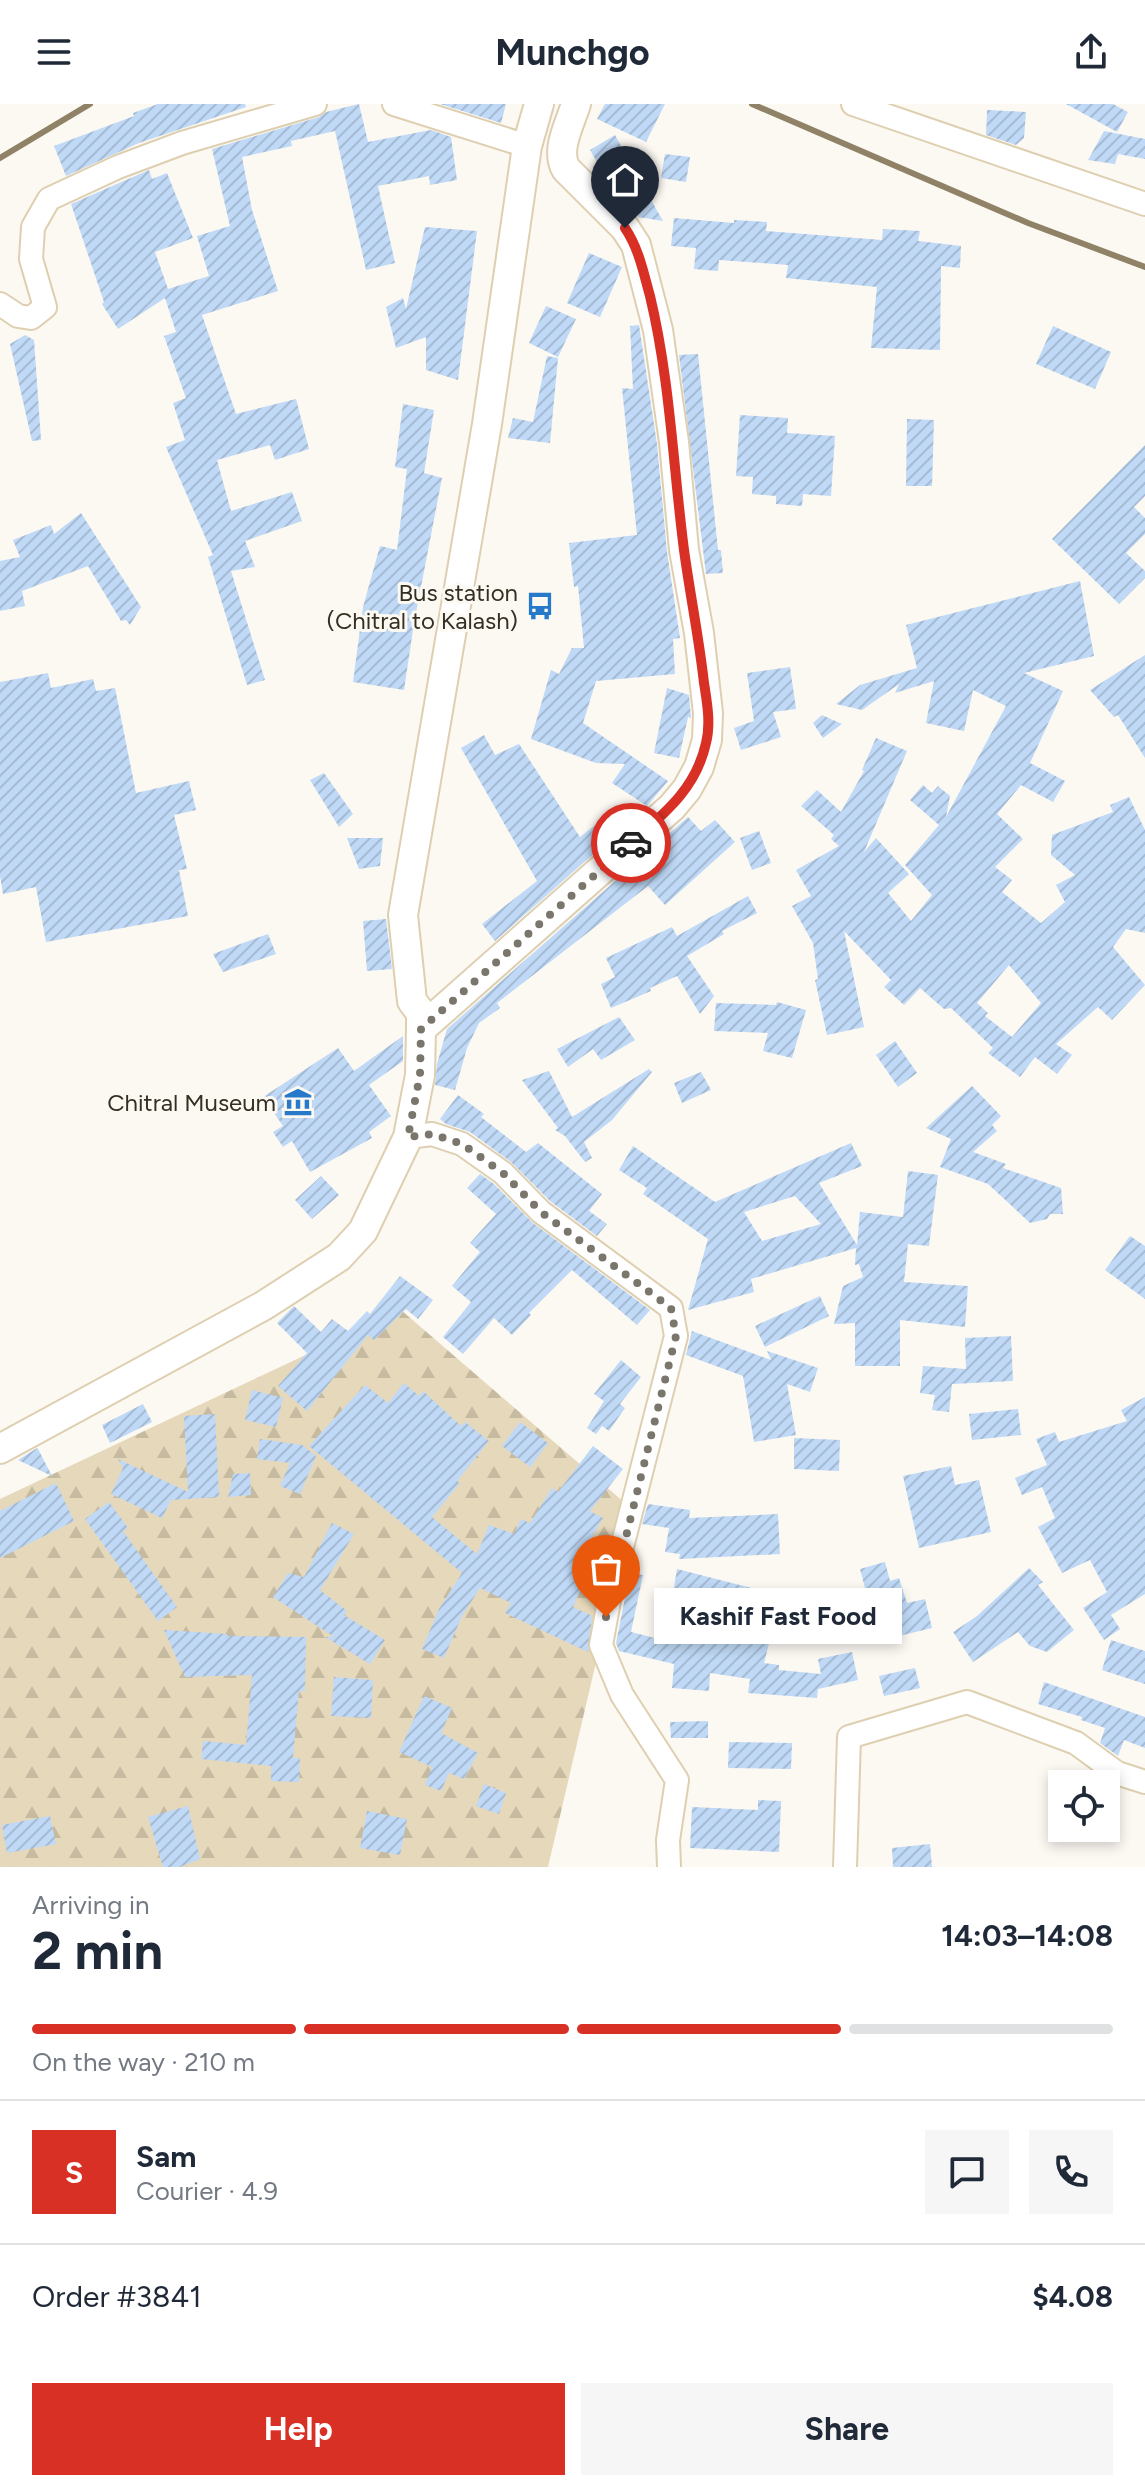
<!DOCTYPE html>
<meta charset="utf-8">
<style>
:root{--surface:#fff;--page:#f6f6f7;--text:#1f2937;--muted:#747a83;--line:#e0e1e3;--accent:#d93025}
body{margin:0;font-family:Figtree,sans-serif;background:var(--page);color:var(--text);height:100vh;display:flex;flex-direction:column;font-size:30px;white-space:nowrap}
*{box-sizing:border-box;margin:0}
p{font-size:26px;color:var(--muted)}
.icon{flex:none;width:44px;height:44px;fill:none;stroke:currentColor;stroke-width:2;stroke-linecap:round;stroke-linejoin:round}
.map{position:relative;height:1763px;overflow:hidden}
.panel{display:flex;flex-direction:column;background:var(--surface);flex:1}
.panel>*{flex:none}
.tools{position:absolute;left:1048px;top:1666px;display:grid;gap:16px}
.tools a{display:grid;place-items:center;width:72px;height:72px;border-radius:0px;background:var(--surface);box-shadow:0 4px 12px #0003;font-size:40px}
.pin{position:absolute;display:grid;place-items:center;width:68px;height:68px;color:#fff;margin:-82px -34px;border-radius:50% 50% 50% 0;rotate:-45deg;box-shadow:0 0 8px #0007}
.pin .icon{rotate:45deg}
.courier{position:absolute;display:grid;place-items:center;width:80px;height:80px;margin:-40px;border:6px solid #d93025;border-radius:50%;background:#fff;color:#222;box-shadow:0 2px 10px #0007}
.bubble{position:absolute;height:56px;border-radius:0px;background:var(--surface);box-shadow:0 4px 12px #0003;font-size:26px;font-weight:700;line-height:56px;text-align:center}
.headline em{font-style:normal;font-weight:700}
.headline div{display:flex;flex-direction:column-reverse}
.headline{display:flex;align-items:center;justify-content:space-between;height:136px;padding:0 32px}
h1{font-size:52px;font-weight:700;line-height:60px}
.bar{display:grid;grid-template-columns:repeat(4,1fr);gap:12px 8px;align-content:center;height:96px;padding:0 32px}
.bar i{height:10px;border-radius:6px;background:var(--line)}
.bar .on{background:var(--accent)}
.bar p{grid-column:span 4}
.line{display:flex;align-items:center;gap:20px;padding:0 32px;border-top:2px solid var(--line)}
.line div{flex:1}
.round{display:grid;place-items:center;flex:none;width:84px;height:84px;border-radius:0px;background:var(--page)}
.primary-button{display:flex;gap:16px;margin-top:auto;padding:16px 32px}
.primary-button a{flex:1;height:92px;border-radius:0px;background:var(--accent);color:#fff;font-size:32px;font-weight:700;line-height:92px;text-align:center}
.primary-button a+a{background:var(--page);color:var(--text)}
header{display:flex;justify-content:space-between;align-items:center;height:104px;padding:0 32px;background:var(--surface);font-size:36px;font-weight:700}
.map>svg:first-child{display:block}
.forest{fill:url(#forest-firs)}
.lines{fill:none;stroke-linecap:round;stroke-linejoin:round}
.stream{stroke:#8f8267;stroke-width:6}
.building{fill:url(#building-hatch);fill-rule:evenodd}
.minor-casing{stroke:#decfb0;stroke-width:26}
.tertiary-casing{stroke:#decfb0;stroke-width:32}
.minor{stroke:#fff;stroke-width:22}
.tertiary{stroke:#fff;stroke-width:28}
.done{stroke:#7b766c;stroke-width:8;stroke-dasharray:0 14.4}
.route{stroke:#d93025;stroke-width:10}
.labels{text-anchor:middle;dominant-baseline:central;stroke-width:6;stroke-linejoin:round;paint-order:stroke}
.poi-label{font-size:24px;fill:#352f23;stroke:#fcf9f3;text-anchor:end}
</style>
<header><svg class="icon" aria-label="menu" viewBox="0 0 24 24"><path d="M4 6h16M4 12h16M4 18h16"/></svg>Munchgo<svg class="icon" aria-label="share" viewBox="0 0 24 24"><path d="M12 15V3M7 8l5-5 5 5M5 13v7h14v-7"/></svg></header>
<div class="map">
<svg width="1145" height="1763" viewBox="0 0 1145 1763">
<defs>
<pattern id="forest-firs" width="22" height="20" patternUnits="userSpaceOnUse" patternTransform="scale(2)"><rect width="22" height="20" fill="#e6d8bb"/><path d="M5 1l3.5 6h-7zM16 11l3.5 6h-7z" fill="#c6baa0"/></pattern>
<pattern id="building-hatch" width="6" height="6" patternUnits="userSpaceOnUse" patternTransform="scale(2)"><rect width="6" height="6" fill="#bfd9f6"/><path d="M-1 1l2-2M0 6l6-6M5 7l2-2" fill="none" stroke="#a5bbd3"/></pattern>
</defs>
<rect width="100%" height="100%" fill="#fcf9f3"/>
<path class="forest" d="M 401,1206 L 632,1405 L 548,1763 L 0,1763 L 0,1395 Z"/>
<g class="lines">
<path class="stream" d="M 752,0 L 1028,119 L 1145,163
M 0,54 L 90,0"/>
</g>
<path class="building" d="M 158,0 L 245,0 L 246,3 L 139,39 L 66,72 L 54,42 L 134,12 L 133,9 Z
M 359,0 L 368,38 L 431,26 L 451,33 L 457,76 L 430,81 L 429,72 L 378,82 L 395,159 L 366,166 L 335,27 L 291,37 L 292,42 L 242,53 L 252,106 L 278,187 L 202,211 L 236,310 L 296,295 L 309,345 L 275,356 L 270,341 L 217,356 L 231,407 L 292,388 L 302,417 L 245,437 L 255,463 L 231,467 L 265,576 L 247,581 L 208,453 L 213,451 L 166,343 L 185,336 L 173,299 L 186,294 L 164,232 L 176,228 L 165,194 L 118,225 L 102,200 L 104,198 L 71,100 L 149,66 L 152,75 L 167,69 L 193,134 L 155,148 L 168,185 L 209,172 L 197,132 L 230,122 L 212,45 L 319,13 L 326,8 Z
M 440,0 L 506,0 L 501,19 Z
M 605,0 L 665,0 L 646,38 L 597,15 Z
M 1066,0 L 1113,0 L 1128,8 L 1117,28 Z
M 987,6 L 1026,8 L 1024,34 L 1016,41 L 986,31 Z
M 1104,27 L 1145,35 L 1145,55 L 1118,50 L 1115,60 L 1088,56 Z
M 615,31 L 639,74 L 614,88 L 590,46 Z
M 665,50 L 690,53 L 686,78 L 661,74 Z
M 641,78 L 663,117 L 638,113 Z
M 674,114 L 734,119 L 734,116 L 767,118 L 766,127 L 882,136 L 883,125 L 920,127 L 918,137 L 961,142 L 960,164 L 941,162 L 940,246 L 871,244 L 877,183 L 786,174 L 788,161 L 719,156 L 718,167 L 694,165 L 696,144 L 671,142 Z
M 425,123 L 477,127 L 458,276 L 426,266 L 426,233 L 396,244 L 386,203 L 403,194 L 406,205 Z
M 589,149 L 622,163 L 600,213 L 567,199 Z
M 546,202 L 576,215 L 558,253 L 529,239 Z
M 639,221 L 657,340 L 667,448 L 680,534 L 673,535 L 675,570 L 596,577 L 583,619 L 668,677 L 647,702 L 612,679 L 625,660 L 596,659 L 531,635 L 551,566 L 559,570 L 572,544 L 584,544 L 578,482 L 574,483 L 569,439 L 637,431 L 622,284 L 633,285 L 630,222 Z
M 1053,222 L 1111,248 L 1095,285 L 1036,260 Z
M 25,231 L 34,236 L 41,336 L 32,337 L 10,240 Z
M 698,250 L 718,446 L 721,446 L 723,469 L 706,470 L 679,251 Z
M 547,252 L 558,254 L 550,339 L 508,334 L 513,314 L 533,318 Z
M 403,300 L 434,306 L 424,369 L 442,374 L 414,519 L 404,586 L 353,578 L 363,503 L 380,442 L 397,446 L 407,365 L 395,363 Z
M 740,311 L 788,314 L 787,329 L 835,332 L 831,392 L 803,390 L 802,402 L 776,400 L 776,392 L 752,390 L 753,373 L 736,372 Z
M 907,315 L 934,316 L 932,382 L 906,382 Z
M 1145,341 L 1145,392 L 1134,403 L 1145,414 L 1145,430 L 1126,449 L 1145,467 L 1145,474 L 1119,500 L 1052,435 Z
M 81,409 L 141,503 L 130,521 L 126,516 L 121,517 L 88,462 L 22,487 L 25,502 L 0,507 L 0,457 L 20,453 L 13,436 L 51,421 L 54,430 Z
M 1080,477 L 1094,552 L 1024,569 L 1063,587 L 1030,659 L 1065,677 L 1053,698 L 1021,681 L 997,710 L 1023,735 L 995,763 L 1012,776 L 1002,788 L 1041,819 L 1065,798 L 1056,781 L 1075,771 L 1051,751 L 1052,731 L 1113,708 L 1110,701 L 1129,693 L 1145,726 L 1145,829 L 1126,825 L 1113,843 L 1145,881 L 1112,916 L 1098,903 L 1056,940 L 1072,951 L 1057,970 L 1035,953 L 1020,973 L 988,949 L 993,944 L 951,904 L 944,905 L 920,884 L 904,901 L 884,883 L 891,876 L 844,827 L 864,923 L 827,931 L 815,876 L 818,875 L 813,839 L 792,802 L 811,792 L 796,766 L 839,742 L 831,735 L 834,731 L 801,702 L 817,686 L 841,708 L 864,667 L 862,666 L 876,634 L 907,647 L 864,748 L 876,734 L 909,770 L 888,789 L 911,817 L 932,791 L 905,761 L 939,721 L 910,696 L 923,681 L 932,689 L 938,682 L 950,692 L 946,713 L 1006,602 L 973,586 L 964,627 L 926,619 L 934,577 L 895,589 L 899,580 L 862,606 L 836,600 L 860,581 L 917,564 L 906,521 ZM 1009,861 L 1041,899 L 1012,933 L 985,912 L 988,909 L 977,899 Z
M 1145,551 L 1145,654 L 1118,611 L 1114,613 L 1090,586 Z
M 790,563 L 796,605 L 773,608 L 781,633 L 741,646 L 734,624 L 754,617 L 747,569 Z
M 48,569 L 51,584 L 93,575 L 96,587 L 115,584 L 136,689 L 189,677 L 196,706 L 174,711 L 187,765 L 179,766 L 188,812 L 46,838 L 36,783 L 3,790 L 0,772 L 0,578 Z
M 667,584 L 689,591 L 691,614 L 688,613 L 679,654 L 654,649 Z
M 822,611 L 842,620 L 823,634 L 813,619 Z
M 484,631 L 495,651 L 519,640 L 580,733 L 613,707 L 625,722 L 495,837 L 482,820 L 537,777 L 461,644 Z
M 324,669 L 353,710 L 339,723 L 310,676 Z
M 688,713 L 701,727 L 715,716 L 735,738 L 665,801 L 648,782 L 497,899 L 500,904 L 479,919 L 467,944 L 455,986 L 435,981 L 437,960 L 447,925 Z
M 759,727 L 771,759 L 752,766 L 740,734 Z
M 347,734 L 383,734 L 380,762 L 359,765 Z
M 748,792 L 757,809 L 722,827 L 724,830 L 687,852 L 714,892 L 700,910 L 677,872 L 650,884 L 651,887 L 611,904 L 601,880 L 615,873 L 606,854 L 672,823 L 677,832 Z
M 386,815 L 392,865 L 367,867 L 363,817 Z
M 268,830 L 276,850 L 223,868 L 213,850 Z
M 777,898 L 806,906 L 792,954 L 763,947 L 768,929 L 714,927 L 716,899 L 776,901 Z
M 619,913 L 635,936 L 601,956 L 593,945 L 568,963 L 557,945 Z
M 403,932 L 403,957 L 369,981 L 391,1012 L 369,1028 L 372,1034 L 310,1068 L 292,1037 L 283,1043 L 273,1028 L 283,1022 L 263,993 L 338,944 L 354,967 Z
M 895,937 L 917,969 L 898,983 L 876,951 Z
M 649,965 L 652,968 L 612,1016 L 584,1038 L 592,1054 L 585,1058 L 565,1032 L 555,1026 L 558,1024 L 522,976 L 549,967 L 572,1013 Z
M 701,968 L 711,986 L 682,999 L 674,979 Z
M 972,982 L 1001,1012 L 992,1021 L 997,1027 L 973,1048 L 1006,1060 L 1003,1064 L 1061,1084 L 1063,1110 L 1050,1110 L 1047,1115 L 1030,1119 L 988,1080 L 940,1063 L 951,1035 L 926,1024 Z
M 458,991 L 484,1010 L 481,1013 L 526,1048 L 538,1039 L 602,1090 L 589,1107 L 607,1120 L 597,1132 L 550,1097 L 511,1058 L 470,1028 L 446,1020 L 440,1015 Z
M 851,1039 L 862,1062 L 819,1079 L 857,1141 L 860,1108 L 903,1113 L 908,1067 L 938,1071 L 929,1142 L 908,1140 L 904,1178 L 968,1182 L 965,1223 L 900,1216 L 900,1262 L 855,1262 L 855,1219 L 834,1220 L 843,1182 L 863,1173 L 859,1160 L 855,1161 L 856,1144 L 751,1175 L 754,1188 L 688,1206 L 708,1135 L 643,1090 L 647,1084 L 619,1066 L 633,1042 L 715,1098 ZM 795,1092 L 821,1120 L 762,1137 L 744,1108 Z
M 480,1070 L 494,1080 L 533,1119 L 650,1206 L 637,1221 L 572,1166 L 529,1209 L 531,1211 L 512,1231 L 494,1214 L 463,1250 L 443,1233 L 471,1198 L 452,1182 L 480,1148 L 470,1139 L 496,1110 L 467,1084 Z
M 321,1072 L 339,1091 L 312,1115 L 295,1096 Z
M 1130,1132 L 1145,1142 L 1145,1195 L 1105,1166 Z
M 400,1172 L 433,1196 L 418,1215 L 406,1205 L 374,1236 L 368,1231 L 307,1307 L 278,1282 L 307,1249 L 277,1219 L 294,1202 L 321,1228 L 332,1215 L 348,1227 L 367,1207 L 370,1210 Z
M 820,1192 L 829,1212 L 765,1243 L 755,1222 Z
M 692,1227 L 771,1256 L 767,1247 L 818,1264 L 810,1288 L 787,1280 L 796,1331 L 754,1338 L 743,1272 L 686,1251 Z
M 1011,1232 L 1013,1277 L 952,1280 L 949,1308 L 932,1306 L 935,1291 L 920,1289 L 923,1262 L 966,1265 L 965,1234 Z
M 621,1256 L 641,1273 L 620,1300 L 625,1304 L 609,1327 L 602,1322 L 596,1330 L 587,1324 L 604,1297 L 594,1290 Z
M 404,1279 L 419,1292 L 423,1287 L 461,1322 L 465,1318 L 489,1337 L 457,1377 L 460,1379 L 432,1413 L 477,1450 L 489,1421 L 514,1430 L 521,1415 L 530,1419 L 552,1384 L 558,1388 L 593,1342 L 623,1365 L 590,1407 L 603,1414 L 585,1444 L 597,1449 L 573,1503 L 592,1512 L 588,1548 L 505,1509 L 511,1499 L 480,1484 L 462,1512 L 444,1554 L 422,1545 L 439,1505 L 462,1469 L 309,1342 L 365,1281 L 388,1299 Z
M 252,1286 L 283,1294 L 276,1323 L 245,1316 Z
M 1145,1293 L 1145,1490 L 1111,1511 L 1120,1525 L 1104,1536 L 1083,1504 L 1107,1488 L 1090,1456 L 1062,1469 L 1038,1423 L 1055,1414 L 1042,1383 L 1022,1391 L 1015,1374 L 1047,1361 L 1036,1335 L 1055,1328 L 1059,1338 L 1127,1317 L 1121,1306 Z
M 143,1300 L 152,1318 L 110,1339 L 102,1321 Z
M 1018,1305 L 1021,1331 L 972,1336 L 969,1310 Z
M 215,1310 L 219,1393 L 171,1396 L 162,1414 L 111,1390 L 123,1364 L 118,1355 L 188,1388 L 184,1312 Z
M 520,1318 L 548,1339 L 530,1363 L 502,1342 Z
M 794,1334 L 840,1336 L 839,1367 L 794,1365 Z
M 260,1335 L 302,1341 L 316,1352 L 300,1390 L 280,1382 L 290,1359 L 257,1355 Z
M 37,1344 L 38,1345 L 52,1372 L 18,1356 Z
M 951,1362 L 955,1381 L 979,1376 L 991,1428 L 919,1444 L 903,1372 Z
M 250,1369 L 251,1391 L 228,1393 L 233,1370 Z
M 56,1379 L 74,1417 L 0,1454 L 0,1407 Z
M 109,1398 L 128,1424 L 123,1427 L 177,1503 L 158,1517 L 85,1415 Z
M 648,1400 L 690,1406 L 689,1414 L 778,1410 L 780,1450 L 679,1455 L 680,1450 L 665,1448 L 669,1424 L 642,1420 Z
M 332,1419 L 354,1430 L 320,1486 L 347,1507 L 344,1511 L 385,1536 L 370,1560 L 325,1533 L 334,1533 L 273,1493 L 288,1469 L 304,1473 Z
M 885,1458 L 890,1477 L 899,1474 L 907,1499 L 925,1495 L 932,1524 L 870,1539 L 862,1508 L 814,1517 L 810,1494 L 865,1484 L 860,1465 Z
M 1029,1464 L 1043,1478 L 1038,1481 L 1074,1526 L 1047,1548 L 1030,1542 L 1018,1528 L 973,1558 L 953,1528 L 977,1512 Z
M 677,1465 L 767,1488 L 761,1512 L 775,1516 L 764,1559 L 779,1561 L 779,1566 L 821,1570 L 818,1555 L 852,1548 L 858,1576 L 818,1585 L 817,1594 L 748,1589 L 750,1575 L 710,1569 L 709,1587 L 672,1584 L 674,1560 L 619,1547 L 616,1539 L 630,1469 L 643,1471 L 631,1528 L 679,1540 L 683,1503 L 671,1501 Z
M 164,1526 L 227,1530 L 227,1532 L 306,1533 L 305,1587 L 299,1587 L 293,1654 L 300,1654 L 299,1678 L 271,1677 L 271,1662 L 201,1655 L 203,1637 L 246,1641 L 252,1571 L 185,1573 Z
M 1111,1536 L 1145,1547 L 1145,1580 L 1102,1566 Z
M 915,1564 L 920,1584 L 884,1592 L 879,1572 Z
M 334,1573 L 373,1576 L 371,1614 L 331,1612 Z
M 1044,1578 L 1145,1613 L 1145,1644 L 1124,1636 L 1118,1652 L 1100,1639 L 1105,1624 L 1081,1616 L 1082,1613 L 1038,1600 Z
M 424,1592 L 452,1604 L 441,1629 L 478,1649 L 464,1675 L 449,1669 L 441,1687 L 425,1681 L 432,1663 L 399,1648 Z
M 708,1617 L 708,1634 L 671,1634 L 670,1618 Z
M 729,1638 L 792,1639 L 791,1665 L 728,1664 Z
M 484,1680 L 506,1689 L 499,1710 L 476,1702 Z
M 758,1696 L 781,1697 L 779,1748 L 690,1744 L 692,1703 L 758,1706 Z
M 188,1702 L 200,1755 L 180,1763 L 163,1763 L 148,1713 Z
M 367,1707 L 407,1715 L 400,1751 L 360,1744 Z
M 50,1712 L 56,1740 L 7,1749 L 2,1721 Z
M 930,1740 L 932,1763 L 893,1763 L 892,1744 Z"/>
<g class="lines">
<defs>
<path id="minor" d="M 394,0 L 527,42
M 853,0 L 1145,100
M 0,200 L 18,212 L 31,214 L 45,203 L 31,155 L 33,123 L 49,95 L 118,63 L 182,39 L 315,0
M 408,1033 L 432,1030 L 462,1040 L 503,1069 L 541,1108 L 671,1204 L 676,1232 L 611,1486 L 601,1541 L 622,1591 L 677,1676 L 668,1736 L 669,1763
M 845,1763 L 849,1633 L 967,1598 L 1076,1639 L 1117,1669 L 1145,1678"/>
<path id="tertiary" d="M 421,925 L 421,909 L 412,897 L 403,811 L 487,320 L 527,42 L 539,0
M 0,1345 L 263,1202 L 339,1153 L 363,1127 L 408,1033 L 420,971 L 421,925 L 672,703 L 687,685 L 699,663 L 707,636 L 708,609 L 699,529 L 684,446 L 674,338 L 658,226 L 636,141 L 625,124 L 566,65 C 555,46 570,20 576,0"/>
</defs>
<use href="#minor" class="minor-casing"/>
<use href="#tertiary" class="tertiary-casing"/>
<use href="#minor" class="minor"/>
<use href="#tertiary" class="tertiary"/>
</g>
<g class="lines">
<path class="done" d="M 606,1513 L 676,1232 L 671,1204 L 541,1108 L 503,1069 L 462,1040 L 432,1030 L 408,1033 L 420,971 L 421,925 L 631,739"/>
<path class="route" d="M 625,124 C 639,145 643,167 650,192 C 670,275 673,361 684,446 C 690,490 699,534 704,579 C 707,598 711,620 706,639 C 696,685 664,710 631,739"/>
</g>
<defs>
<symbol id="bus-bare" viewBox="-9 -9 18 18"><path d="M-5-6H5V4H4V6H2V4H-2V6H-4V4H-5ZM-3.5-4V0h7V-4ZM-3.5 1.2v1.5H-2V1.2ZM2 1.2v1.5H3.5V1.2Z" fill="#267ac9" stroke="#fcf9f3" stroke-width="2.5" paint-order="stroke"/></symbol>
<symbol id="museum-bare" viewBox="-9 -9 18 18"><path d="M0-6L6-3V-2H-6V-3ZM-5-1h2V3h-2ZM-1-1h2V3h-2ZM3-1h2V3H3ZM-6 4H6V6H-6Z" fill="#267ac9" stroke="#fcf9f3" stroke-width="2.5" paint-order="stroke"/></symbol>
</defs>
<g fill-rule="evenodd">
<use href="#bus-bare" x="520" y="482" width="40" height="40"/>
<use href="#museum-bare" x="278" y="978" width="40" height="40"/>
</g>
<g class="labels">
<g class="poi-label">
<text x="518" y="488">Bus station<tspan x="518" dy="28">(Chitral to Kalash)</tspan></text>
<text x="276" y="998">Chitral Museum</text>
</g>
</g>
</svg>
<div class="tools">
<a><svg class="icon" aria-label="locate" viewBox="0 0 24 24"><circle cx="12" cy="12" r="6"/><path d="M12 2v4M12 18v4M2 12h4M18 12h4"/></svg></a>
</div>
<div class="pin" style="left:606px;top:1513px;background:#ea580c"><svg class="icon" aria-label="bag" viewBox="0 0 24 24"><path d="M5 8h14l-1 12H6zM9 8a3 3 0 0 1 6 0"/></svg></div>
<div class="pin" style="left:625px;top:124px;background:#1f2937"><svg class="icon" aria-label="home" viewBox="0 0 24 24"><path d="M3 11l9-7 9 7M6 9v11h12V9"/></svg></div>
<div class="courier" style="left:631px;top:739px"><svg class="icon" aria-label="car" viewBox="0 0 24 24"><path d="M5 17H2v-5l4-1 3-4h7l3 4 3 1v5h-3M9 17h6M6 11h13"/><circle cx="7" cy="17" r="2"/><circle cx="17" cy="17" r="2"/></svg></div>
<div class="bubble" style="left:654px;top:1484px;width:248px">Kashif Fast Food</div>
</div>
<section class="panel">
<div class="headline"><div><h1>2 min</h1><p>Arriving in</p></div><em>14:03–14:08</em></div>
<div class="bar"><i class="on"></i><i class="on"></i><i class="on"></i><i></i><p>On the way · 210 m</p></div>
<div class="line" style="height:144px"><b class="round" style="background:var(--accent);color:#fff">S</b><div><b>Sam</b><p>Courier · 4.9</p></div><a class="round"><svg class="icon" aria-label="chat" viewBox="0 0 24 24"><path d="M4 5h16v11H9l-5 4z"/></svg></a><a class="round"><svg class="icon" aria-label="phone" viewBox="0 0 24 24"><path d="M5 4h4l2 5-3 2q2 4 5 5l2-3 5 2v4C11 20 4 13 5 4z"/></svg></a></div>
<div class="line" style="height:104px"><div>Order #3841</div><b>$4.08</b></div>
<div class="primary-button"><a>Help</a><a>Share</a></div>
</section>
